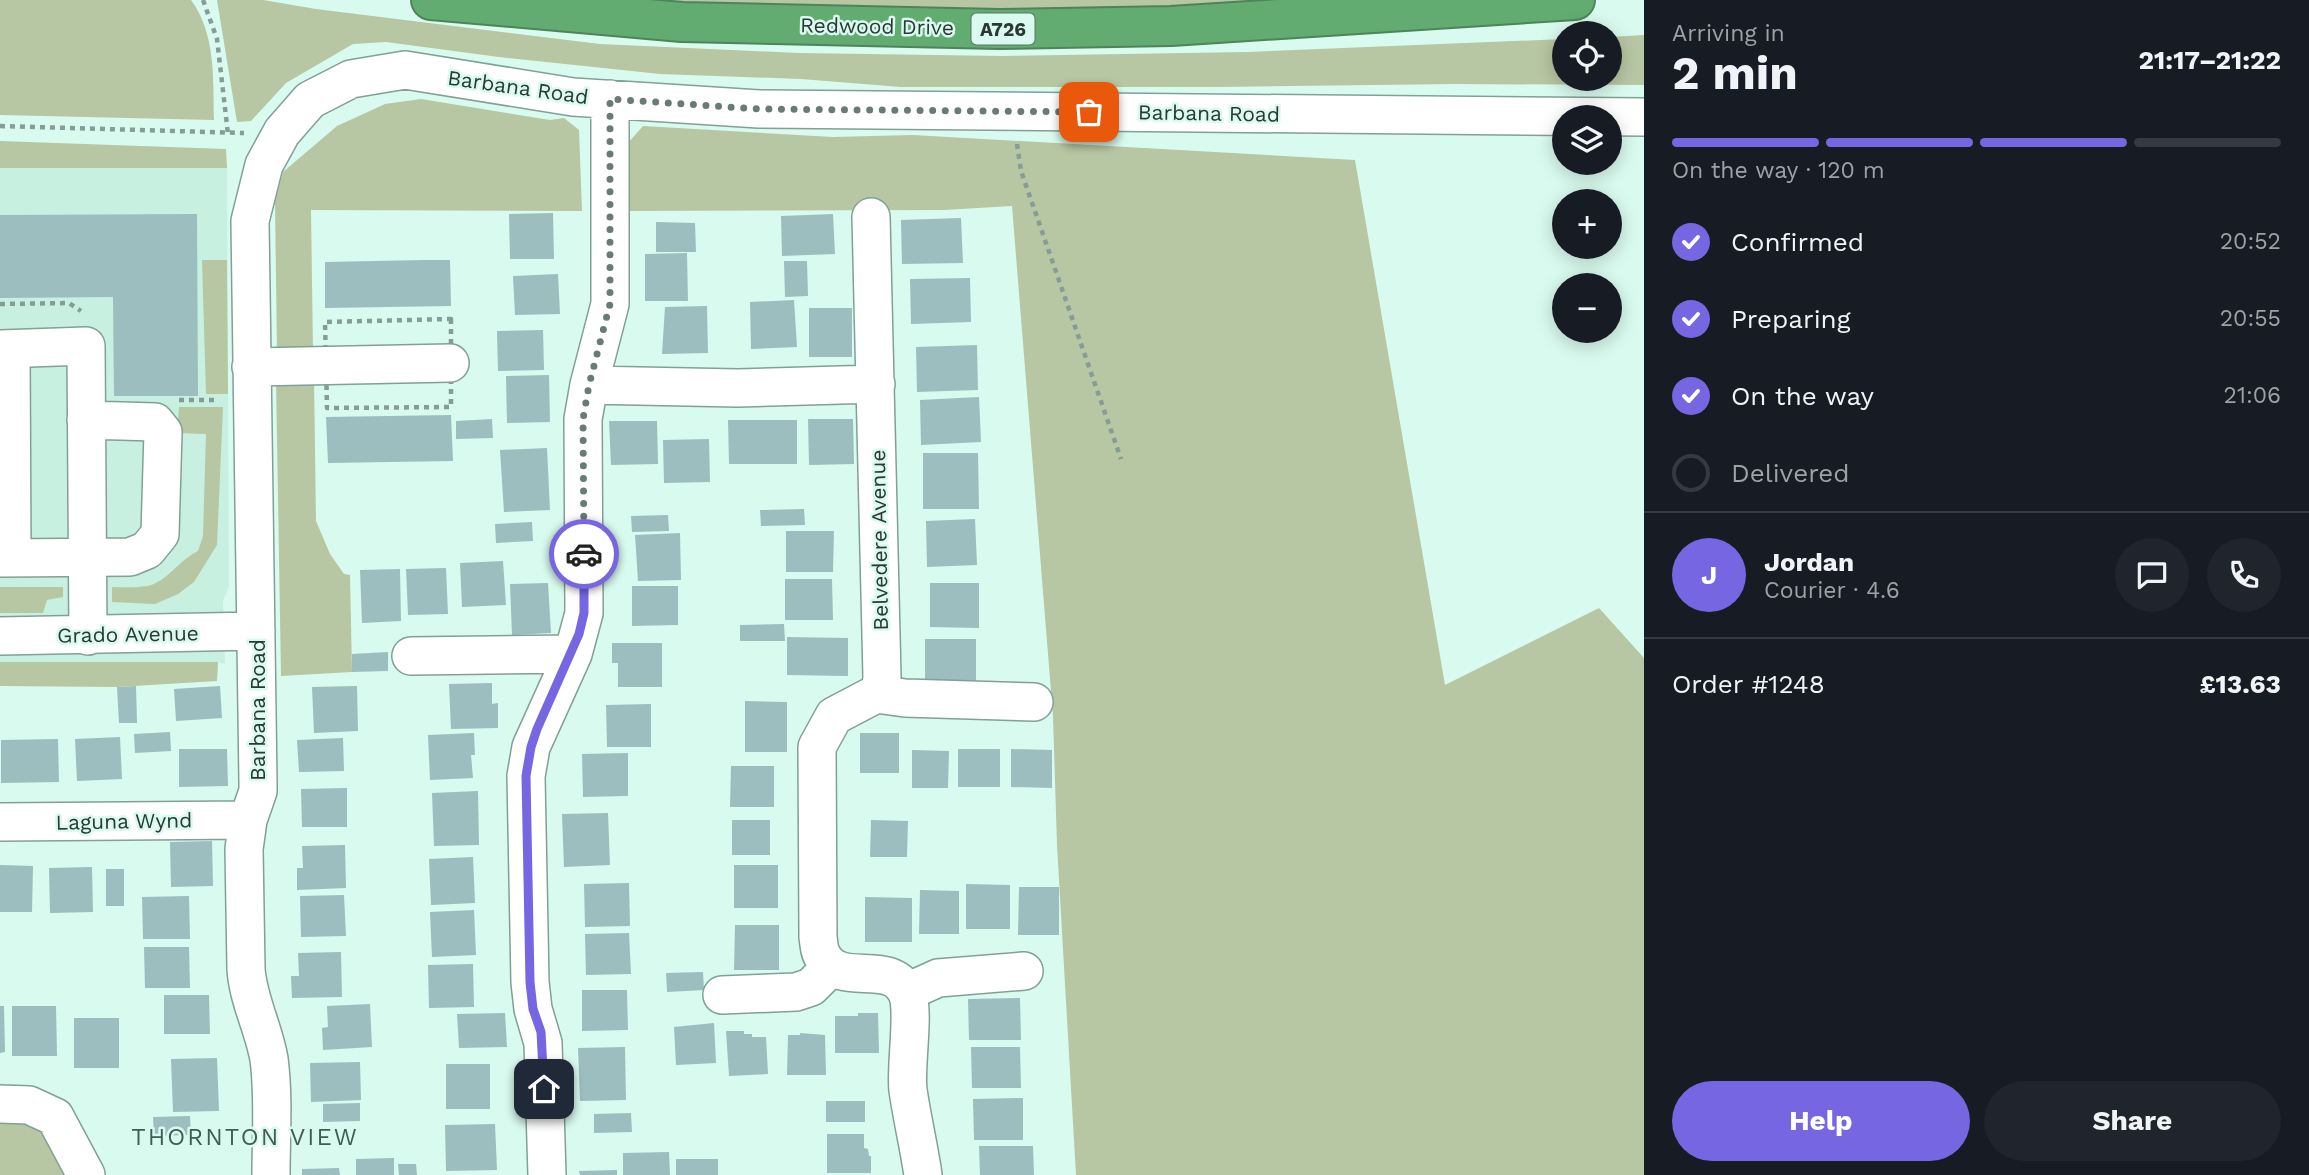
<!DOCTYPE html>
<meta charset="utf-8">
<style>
:root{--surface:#171b24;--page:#20242c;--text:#f1f3f6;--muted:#9ea1a6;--line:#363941;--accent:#7666e1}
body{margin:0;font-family:"Work Sans",sans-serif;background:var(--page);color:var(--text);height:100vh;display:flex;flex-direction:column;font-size:26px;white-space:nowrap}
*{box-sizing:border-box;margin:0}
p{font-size:23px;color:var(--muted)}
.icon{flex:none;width:38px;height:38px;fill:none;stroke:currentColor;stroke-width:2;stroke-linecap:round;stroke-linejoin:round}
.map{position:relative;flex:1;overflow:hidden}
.drawer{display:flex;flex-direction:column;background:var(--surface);width:665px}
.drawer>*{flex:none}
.buttons{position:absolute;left:1552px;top:21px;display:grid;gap:14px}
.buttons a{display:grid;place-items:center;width:70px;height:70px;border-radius:50%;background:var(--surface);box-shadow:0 4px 18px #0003;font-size:35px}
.pin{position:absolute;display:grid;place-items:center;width:60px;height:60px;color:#fff;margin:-30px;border-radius:14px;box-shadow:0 4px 10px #0006}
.courier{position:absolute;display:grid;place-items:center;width:70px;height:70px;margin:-35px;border:5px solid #7666e1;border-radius:50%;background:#fff;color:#222;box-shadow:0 2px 9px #0007}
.summary em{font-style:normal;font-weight:700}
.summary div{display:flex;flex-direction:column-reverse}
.summary{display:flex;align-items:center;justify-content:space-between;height:119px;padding:0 28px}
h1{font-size:46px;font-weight:700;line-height:52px}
.bar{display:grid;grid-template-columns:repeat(4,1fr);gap:10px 7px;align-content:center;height:84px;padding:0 28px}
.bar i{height:9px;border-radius:5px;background:var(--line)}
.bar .active{background:var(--accent)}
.bar p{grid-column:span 4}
.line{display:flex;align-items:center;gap:18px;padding:0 28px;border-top:2px solid var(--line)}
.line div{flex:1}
.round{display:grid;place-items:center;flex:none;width:74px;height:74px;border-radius:37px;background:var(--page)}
ol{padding:0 28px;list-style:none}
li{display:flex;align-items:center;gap:21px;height:77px}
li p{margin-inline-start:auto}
li .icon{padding:7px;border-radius:50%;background:var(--accent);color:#fff;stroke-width:4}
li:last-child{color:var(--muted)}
li i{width:38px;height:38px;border:4px solid var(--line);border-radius:50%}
.button{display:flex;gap:14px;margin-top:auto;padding:14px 28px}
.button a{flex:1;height:80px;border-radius:42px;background:var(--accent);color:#fff;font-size:28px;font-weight:700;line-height:80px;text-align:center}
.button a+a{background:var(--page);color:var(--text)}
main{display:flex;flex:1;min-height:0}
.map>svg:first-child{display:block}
.built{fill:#c7f0e1}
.green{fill:#b7c6a3}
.building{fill:#9cbebe}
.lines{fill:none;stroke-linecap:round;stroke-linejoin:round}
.minor-casing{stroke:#82a096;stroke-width:40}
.highway-casing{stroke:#4f835b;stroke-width:42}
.path{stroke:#859d94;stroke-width:4.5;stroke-dasharray:5 5;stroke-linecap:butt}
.minor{stroke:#fff;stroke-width:37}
.highway{stroke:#62ac71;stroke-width:38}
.done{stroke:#687c74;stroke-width:7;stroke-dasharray:0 12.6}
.route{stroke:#7666e1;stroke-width:9}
.labels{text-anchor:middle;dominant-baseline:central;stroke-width:5;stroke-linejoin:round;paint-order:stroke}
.shield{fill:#d9faee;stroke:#5f726b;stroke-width:2}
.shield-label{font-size:19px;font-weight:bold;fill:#2b3833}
.street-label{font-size:21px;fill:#2b3833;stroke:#d9faee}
.quarter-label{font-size:24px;letter-spacing:2px;fill:#405d53;stroke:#d9faee}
</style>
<main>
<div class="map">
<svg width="1644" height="1175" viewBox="0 0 1644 1175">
<rect width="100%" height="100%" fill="#d9faee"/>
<path class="built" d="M 0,168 L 227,168 L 229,586 L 223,601 L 225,664 L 218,662 L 217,681 L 0,686 Z"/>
<path class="green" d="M 0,0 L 191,0 C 216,34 213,79 214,120 L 0,115 Z
M 217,0 L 263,0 L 316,9 L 600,44 L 798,53 L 1003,56 L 1248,52 L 1564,39 L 1564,79 L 1610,79 L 1610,37 L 1644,35 L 1644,85 L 1454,84 L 1217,87 L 901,87 L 801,79 L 660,74 L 499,57 L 386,42 L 353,44 L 286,83 L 251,121 L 237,122 Z
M 659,0 L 1362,0 C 1128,8 893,16 659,0 Z
M 421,99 L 550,120 L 564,118 L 579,130 L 582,211 L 311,210 L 313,353 L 277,353 L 275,201 L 283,172 L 337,126 L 385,104 Z
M 643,126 L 833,137 L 913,135 L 1355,160 L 1445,685 L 1599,608 L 1644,658 L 1644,1175 L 1076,1175 L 1057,845 L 1053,716 L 1012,206 L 944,210 L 625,211 L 628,143 Z
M 0,141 L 226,149 L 227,168 L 0,168 Z
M 202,260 L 227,260 L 228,394 L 206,394 Z
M 314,378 L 316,521 L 330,554 L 344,574 L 350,575 L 352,672 L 281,676 L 276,379 Z
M 179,407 L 223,407 L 217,545 L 194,582 L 178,594 L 155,604 L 112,602 L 112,587 C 123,587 136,588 147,586 C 166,583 180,559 198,551 L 203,536 L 206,434 L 177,433 Z
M 0,587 L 63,587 L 63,597 L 47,600 L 43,613 L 0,613 Z
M 0,662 L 218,662 L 217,681 L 117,687 L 0,686 Z
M 0,1119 L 13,1119 L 42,1129 L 68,1175 L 0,1175 Z"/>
<path class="building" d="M 553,213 L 554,259 L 510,259 L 509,214 Z
M 197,214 L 198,396 L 114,396 L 113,297 L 0,298 L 0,215 Z
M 833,214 L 835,254 L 782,256 L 781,216 Z
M 961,218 L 963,263 L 902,264 L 901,220 Z
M 656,222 L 695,223 L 696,252 L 656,252 Z
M 687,253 L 688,301 L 645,301 L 645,254 Z
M 425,260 L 450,260 L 451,306 L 325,308 L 325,262 Z
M 784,261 L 807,261 L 808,296 L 785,297 Z
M 558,274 L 560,314 L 515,315 L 513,276 Z
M 970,278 L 971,322 L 911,324 L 910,279 Z
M 794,300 L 797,347 L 751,349 L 750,302 Z
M 707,306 L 708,353 L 662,354 L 665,307 Z
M 809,308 L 852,308 L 852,357 L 809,357 Z
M 543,330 L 544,370 L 498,371 L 497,331 Z
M 977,345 L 978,390 L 917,392 L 916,347 Z
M 549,375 L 550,422 L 507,423 L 506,376 Z
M 979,397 L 981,442 L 921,445 L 920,400 Z
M 451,415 L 453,461 L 328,463 L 326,417 Z
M 492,419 L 493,438 L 456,439 L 456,421 Z
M 808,419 L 853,419 L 854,464 L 809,465 Z
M 728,420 L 797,420 L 797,464 L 729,464 Z
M 609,421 L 657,421 L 658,464 L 611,465 Z
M 709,439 L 710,482 L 664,483 L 663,440 Z
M 547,448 L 550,510 L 504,512 L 500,450 Z
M 923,453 L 978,453 L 979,509 L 923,509 Z
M 804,509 L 805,525 L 761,526 L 760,510 Z
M 668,515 L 669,531 L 632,532 L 631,516 Z
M 975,519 L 977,565 L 927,567 L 926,521 Z
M 532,522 L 533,541 L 496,543 L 495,524 Z
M 786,531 L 834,531 L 833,572 L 786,572 Z
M 680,533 L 681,580 L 638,581 L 635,535 Z
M 503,561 L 506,605 L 462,607 L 460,563 Z
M 446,568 L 448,614 L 408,615 L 406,569 Z
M 400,569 L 401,621 L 362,623 L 360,570 Z
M 785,579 L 832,579 L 833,620 L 785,620 Z
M 548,583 L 551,633 L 512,635 L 510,584 Z
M 930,583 L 979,583 L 979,628 L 930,627 Z
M 632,586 L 678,586 L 678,625 L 632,626 Z
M 784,624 L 785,641 L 740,641 L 740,625 Z
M 787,637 L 848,638 L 848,676 L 787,675 Z
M 925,639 L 976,639 L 976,683 L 925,683 Z
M 612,643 L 662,643 L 662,687 L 618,687 L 618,663 L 612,663 Z
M 388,652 L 388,671 L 352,672 L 352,654 Z
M 492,683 L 492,704 L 498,703 L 498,728 L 451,729 L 449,684 Z
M 136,686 L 137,723 L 119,723 L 117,687 Z
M 220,686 L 222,718 L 176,721 L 174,689 Z
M 357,686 L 358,731 L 314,733 L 312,687 Z
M 745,701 L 787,702 L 787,752 L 745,752 Z
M 651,704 L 651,747 L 607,747 L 606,705 Z
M 170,732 L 171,751 L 135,753 L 134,734 Z
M 474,733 L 475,755 L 471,755 L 473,778 L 430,780 L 428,735 Z
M 860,733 L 899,733 L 899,773 L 860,773 Z
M 120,737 L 122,779 L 77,781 L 75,739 Z
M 343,738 L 344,771 L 299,772 L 297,740 Z
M 58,739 L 59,782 L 1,783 L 1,740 Z
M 179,749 L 227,749 L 228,786 L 179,787 Z
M 958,749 L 1000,749 L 1000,787 L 958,787 Z
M 1011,749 L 1052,750 L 1052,788 L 1011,787 Z
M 912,750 L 949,751 L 948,788 L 912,788 Z
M 628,753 L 628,796 L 583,797 L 582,754 Z
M 731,766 L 774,766 L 774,807 L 730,807 Z
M 347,788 L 347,827 L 302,827 L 301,789 Z
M 478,791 L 479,845 L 434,846 L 432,793 Z
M 608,813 L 610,865 L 564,867 L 562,814 Z
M 732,820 L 770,820 L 770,855 L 732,855 Z
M 871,820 L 908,821 L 907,857 L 870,857 Z
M 212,841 L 213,886 L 171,887 L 170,842 Z
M 345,845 L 346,888 L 297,890 L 297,868 L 303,868 L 302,846 Z
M 473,857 L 475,903 L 431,905 L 429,859 Z
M 0,865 L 33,866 L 32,912 L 0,912 Z
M 734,865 L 778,865 L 778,908 L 734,908 Z
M 92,867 L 93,912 L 50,913 L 49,868 Z
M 106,869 L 124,869 L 124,906 L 106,906 Z
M 629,883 L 630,926 L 585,927 L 584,884 Z
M 966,884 L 1010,885 L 1010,929 L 966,929 Z
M 1019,887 L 1059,887 L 1059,935 L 1018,935 Z
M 920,890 L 959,891 L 959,934 L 919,934 Z
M 344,895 L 346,936 L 301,937 L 300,896 Z
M 189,896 L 190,939 L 143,939 L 142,897 Z
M 865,897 L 912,898 L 912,942 L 865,942 Z
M 474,910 L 476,955 L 432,957 L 430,912 Z
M 735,925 L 779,925 L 779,970 L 734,970 Z
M 629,933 L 631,974 L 586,975 L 585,934 Z
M 144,947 L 189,947 L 190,988 L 145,988 Z
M 341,952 L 342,997 L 292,998 L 291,976 L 299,976 L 298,953 Z
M 473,964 L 474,1007 L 429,1008 L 428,965 Z
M 703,972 L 704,990 L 667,992 L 666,973 Z
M 582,990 L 627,990 L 628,1030 L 582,1031 Z
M 164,995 L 209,995 L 210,1034 L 164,1034 Z
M 1020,998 L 1021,1040 L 969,1040 L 968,999 Z
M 370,1004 L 372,1047 L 323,1050 L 322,1028 L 328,1027 L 327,1006 Z
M 0,1006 L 4,1006 L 5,1052 L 0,1053 Z
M 12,1006 L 56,1006 L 57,1056 L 12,1056 Z
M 505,1013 L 507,1047 L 459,1048 L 457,1014 Z
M 858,1013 L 878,1013 L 879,1053 L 835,1053 L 835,1016 L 858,1016 Z
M 74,1018 L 119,1018 L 119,1068 L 74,1068 Z
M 714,1023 L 716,1063 L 676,1065 L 674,1027 Z
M 726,1031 L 744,1031 L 744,1034 L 752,1034 L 752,1037 L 766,1037 L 768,1074 L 729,1076 Z
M 800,1033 L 825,1035 L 826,1075 L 787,1075 L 788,1035 L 800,1035 Z
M 625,1047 L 626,1100 L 580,1101 L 578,1048 Z
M 971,1047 L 1020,1047 L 1021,1088 L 972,1088 Z
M 217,1058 L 219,1111 L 173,1112 L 171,1059 Z
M 360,1062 L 361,1100 L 311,1102 L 310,1063 Z
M 446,1064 L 490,1064 L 490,1109 L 446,1109 Z
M 1023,1098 L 1023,1140 L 974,1140 L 973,1099 Z
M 826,1101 L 865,1101 L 865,1122 L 826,1122 Z
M 360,1103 L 360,1121 L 323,1122 L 323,1104 Z
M 631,1113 L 632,1132 L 594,1133 L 594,1114 Z
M 190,1116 L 191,1135 L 154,1136 L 153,1117 Z
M 495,1124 L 497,1170 L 446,1171 L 445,1125 Z
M 827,1134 L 864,1134 L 864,1148 L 868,1149 L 869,1156 L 871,1156 L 871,1173 L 827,1173 Z
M 979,1146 L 1033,1146 L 1034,1175 L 980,1175 Z
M 669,1152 L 670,1175 L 623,1175 L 623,1153 Z
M 394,1158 L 394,1175 L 356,1175 L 356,1159 Z
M 676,1159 L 718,1159 L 718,1175 L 676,1175 Z
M 398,1164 L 416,1164 L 417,1175 L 399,1175 Z
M 339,1168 L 340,1175 L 302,1175 L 302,1169 Z
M 617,1170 L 617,1175 L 580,1175 L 579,1171 Z"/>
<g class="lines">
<defs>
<path id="minor" d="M 871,217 L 882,677 L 881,686 L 876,694 L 834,716 L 817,747 L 818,937 C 819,943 819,952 823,957 C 841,989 891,957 907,993 C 915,1011 905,1067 908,1090 C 912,1118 919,1147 923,1175
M 0,349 L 86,346 L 88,636
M 11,349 L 12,558
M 251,367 L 450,363
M 589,385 L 738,388 L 876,384
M 0,558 L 130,557 L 147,550 L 160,534 L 163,432 L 155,422 L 86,420
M 0,636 L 256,631
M 411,656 L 573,654
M 876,694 L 905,698 L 1034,702
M 0,822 L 248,820
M 907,992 L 938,978 L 1024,971
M 722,995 L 796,992 L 811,987 L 831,967
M 0,1104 L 29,1105 L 55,1117 L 86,1175
M 271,1175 C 271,1138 274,1096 269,1059 C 264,1029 248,1000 246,969 L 244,849 L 248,820 L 258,791 L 258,783 L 250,221 L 264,165 L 282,132 L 310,100 L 351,79 L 405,70 L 573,97 L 759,109 L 1644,117
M 547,1175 L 543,1043 L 533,1009 L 530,982 L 526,776 L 531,747 L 573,654 L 584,613 L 583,419 L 589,385 L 610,304 L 610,99"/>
<path id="highway" d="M 431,0 L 682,22 L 999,29 L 1171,26 L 1575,0"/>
</defs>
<use href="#minor" class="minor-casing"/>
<use href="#highway" class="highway-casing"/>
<path class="path" d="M 203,0 L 217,39 L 228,134
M 0,126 L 244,133
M 1017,144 L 1021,171 L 1121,459
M 0,304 L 69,303 L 81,311
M 451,319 L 451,407 L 327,408 L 325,322 Z
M 179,400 L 219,400"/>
<use href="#minor" class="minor"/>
<use href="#highway" class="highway"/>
</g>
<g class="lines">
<path class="done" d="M 584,554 L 583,419 L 589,385 L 610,304 L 610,99 L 759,109 L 1089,112"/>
<path class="route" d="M 544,1089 L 541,1032 L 533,1009 L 530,982 L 526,776 L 531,747 L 537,729 L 579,634 L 584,613 L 584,554"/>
</g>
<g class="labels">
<rect class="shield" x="971.5" y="13.5" width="63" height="31" rx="5"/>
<g class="shield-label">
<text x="1003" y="29">A726</text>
</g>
<g class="street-label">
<text transform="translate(877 26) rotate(1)">Redwood Drive</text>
<text transform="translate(518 87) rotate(8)">Barbana Road</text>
<text transform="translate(1209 113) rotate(1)">Barbana Road</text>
<text transform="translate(879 540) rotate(-91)">Belvedere Avenue</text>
<text transform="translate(128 634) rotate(-1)">Grado Avenue</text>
<text transform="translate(257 710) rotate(-90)">Barbana Road</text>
<text transform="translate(124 821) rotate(-1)">Laguna Wynd</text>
</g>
<g class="quarter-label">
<text x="245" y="1137">THORNTON VIEW</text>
</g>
</g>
</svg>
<div class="buttons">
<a><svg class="icon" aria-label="locate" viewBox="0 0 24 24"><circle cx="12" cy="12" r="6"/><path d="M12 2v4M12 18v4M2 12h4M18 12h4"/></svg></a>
<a><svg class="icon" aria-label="layers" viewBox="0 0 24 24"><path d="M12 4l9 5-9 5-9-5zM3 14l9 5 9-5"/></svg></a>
<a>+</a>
<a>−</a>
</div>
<div class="pin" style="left:1089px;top:112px;background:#ea580c"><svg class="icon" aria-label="bag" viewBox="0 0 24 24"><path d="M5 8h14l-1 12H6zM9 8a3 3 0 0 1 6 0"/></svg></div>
<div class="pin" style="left:544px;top:1089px;background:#1f2937"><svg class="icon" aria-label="home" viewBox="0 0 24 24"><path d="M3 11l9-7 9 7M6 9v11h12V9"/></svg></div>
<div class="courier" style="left:584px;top:554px"><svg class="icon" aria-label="car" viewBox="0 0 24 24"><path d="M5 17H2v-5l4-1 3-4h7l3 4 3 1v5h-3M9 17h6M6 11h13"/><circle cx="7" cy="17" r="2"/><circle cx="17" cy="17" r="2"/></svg></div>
</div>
<section class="drawer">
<div class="summary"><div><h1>2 min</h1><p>Arriving in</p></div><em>21:17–21:22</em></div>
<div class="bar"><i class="active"></i><i class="active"></i><i class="active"></i><i></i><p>On the way · 120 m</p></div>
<ol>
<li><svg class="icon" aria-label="check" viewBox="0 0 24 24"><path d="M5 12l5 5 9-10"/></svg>Confirmed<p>20:52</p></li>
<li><svg class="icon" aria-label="check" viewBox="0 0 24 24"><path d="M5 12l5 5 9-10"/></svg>Preparing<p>20:55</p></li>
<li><svg class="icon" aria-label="check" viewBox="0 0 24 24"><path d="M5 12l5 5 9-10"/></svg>On the way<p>21:06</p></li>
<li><i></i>Delivered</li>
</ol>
<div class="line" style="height:126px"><b class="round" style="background:var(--accent);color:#fff">J</b><div><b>Jordan</b><p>Courier · 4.6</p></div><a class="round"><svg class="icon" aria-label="chat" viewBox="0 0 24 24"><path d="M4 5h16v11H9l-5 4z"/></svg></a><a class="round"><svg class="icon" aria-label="phone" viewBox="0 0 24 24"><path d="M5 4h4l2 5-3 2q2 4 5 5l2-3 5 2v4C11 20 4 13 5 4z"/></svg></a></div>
<div class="line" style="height:91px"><div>Order #1248</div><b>£13.63</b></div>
<div class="button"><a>Help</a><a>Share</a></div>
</section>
</main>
